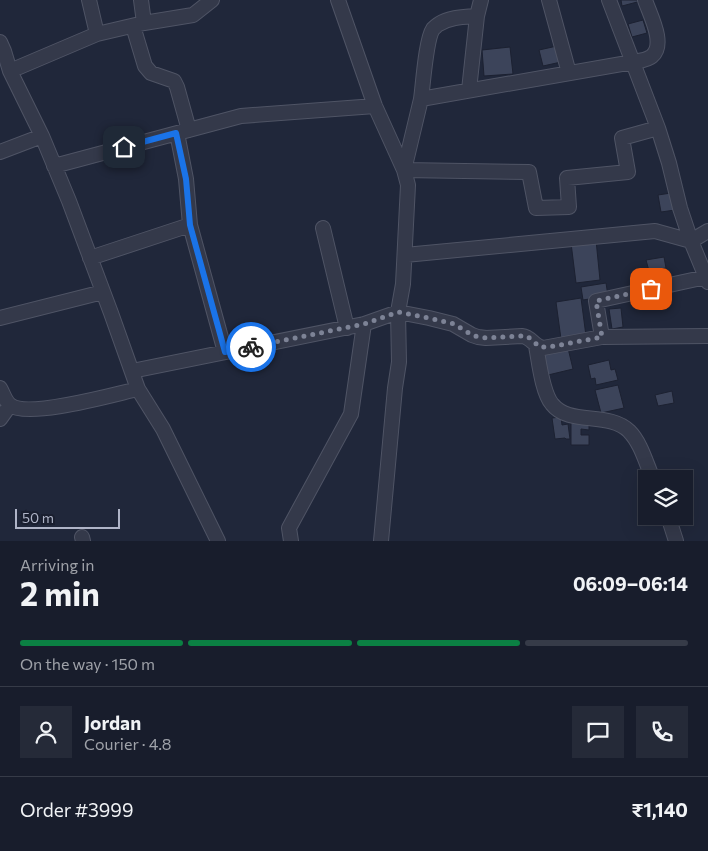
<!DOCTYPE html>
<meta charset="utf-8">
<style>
:root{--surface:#181d2c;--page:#252a38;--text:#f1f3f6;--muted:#9fa2a9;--line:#363b48;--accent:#0b8043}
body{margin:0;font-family:Commissioner,sans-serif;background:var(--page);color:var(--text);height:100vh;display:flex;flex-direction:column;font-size:19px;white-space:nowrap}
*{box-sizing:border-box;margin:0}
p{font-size:16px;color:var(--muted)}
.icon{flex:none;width:28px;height:28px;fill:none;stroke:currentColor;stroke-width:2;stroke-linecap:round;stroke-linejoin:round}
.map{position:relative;height:541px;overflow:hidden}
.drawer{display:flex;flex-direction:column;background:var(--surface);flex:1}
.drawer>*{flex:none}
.buttons{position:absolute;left:638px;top:470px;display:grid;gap:10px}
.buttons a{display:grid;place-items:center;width:55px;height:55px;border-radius:0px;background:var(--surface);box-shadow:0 5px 20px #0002,0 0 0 1px var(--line);font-size:25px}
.scale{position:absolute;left:15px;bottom:12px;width:105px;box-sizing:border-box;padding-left:5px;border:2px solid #afb4c7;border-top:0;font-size:14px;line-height:18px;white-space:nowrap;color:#afb4c7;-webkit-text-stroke:4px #1a1f2f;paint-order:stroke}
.pin{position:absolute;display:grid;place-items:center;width:42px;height:42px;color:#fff;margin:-21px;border-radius:10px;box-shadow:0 2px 8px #0006}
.courier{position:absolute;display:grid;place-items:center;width:50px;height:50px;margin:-25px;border:4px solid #1a73e8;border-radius:50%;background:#fff;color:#222;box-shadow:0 1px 6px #0007}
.overview em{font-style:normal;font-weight:700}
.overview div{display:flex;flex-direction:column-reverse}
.overview{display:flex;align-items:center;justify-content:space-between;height:85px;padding:0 20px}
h1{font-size:32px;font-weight:700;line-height:38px}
.bar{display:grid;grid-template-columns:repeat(4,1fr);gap:8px 5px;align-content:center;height:60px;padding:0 20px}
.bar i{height:6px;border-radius:4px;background:var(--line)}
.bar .on{background:var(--accent)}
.bar p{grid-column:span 4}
.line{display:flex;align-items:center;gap:12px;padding:0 20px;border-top:1px solid var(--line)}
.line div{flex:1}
.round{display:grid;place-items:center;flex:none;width:52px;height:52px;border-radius:0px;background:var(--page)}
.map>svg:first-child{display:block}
.building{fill:#3c445a;stroke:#1c2131}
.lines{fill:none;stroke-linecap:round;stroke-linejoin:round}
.street-casing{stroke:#4f5465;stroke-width:16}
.street{stroke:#34394a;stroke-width:14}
.done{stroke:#7d8396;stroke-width:5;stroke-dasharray:0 9}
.route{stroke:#1a73e8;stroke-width:6}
</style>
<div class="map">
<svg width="708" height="541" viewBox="0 0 708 541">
<rect width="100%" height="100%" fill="#20273a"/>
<path class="building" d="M 621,0 L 641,0 L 641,1 L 622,6 Z
M 643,20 L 647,33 L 632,37 L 628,24 Z
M 557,46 L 561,62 L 543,66 L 539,50 Z
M 510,47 L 513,74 L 484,76 L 482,50 Z
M 671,193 L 675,210 L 661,212 L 658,195 Z
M 596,240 L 600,280 L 576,283 L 571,243 Z
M 664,257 L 666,268 L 649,271 L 646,260 Z
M 606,283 L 608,296 L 583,300 L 581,287 Z
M 581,298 L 586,336 L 561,339 L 556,302 Z
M 621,308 L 623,327 L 612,329 L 609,309 Z
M 567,344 L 573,369 L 548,375 L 541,351 Z
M 609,360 L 611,370 L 615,369 L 618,380 L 596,385 L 595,378 L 591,379 L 588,365 Z
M 618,385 L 624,408 L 601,413 L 595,390 Z
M 672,391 L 674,403 L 658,406 L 655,395 Z
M 561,417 L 562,425 L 568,424 L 570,439 L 566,439 L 565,438 L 555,439 L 552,418 Z
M 571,420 L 589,420 L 589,430 L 581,429 L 581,435 L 589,435 L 589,445 L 571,445 Z"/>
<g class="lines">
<defs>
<path id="street" d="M 89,0 L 97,34
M 141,0 L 144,23
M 338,0 L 375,106 L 404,170 L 408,185 L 403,284 L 398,312 L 399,362 L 395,388 L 381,541
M 549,0 L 569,73
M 609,0 L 658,128 L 669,163 L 680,208 L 691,241 L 708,282
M 645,0 C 650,15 666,44 652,56 C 648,60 639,61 633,62 L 421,99 L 404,170 L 529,172 L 536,208 L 569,207 L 567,178 L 628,172 L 622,138 L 658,128
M 477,16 L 481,0
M 133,26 L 145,66 L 151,73 L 174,81 L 177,87 L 189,130
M 0,42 L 4,51 L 10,71 L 42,136 L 69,201 L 111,313 L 138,389 L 163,429 L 218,541
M 10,71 L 97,34 L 144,23 L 193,15 L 212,0
M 421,99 C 423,85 426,39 433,29 C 433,29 438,24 439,24 C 450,17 464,17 477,16 L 469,90
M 177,133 L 186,179 L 190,225
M 0,152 L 42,136
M 54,166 L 241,116 L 375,106
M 323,228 L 347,328
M 405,255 L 655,231 L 691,241 L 708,231
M 90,258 L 190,225 L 225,352
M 0,318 L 103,292
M 602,337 L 596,301 L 706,277
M 536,346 C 539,361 542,392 552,404 C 569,426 608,411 629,431 C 641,443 646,463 653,479
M 132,371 L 364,324 L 398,312 L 429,318 L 453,324 L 472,335 L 478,337 L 486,338 L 522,336 C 531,337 534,346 543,348 L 602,337 L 708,336
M 0,388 C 3,393 5,401 10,405 C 28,419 115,394 138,389
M 0,419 L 10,405
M 668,516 L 676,541
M 82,537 L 83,541
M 291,541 L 289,528 L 351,414 L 364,324"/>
</defs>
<use href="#street" class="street-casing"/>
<use href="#street" class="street"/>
</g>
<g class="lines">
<path class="done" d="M 251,347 L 364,324 L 398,312 L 429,318 L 454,324 L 472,335 L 478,337 L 486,338 L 522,336 L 527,336 L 540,347 L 549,347 L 602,337 L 596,301 L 651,289"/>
<path class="route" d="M 124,147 L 176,133 L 186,179 L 190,225 L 225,352 L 251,347"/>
</g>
</svg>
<div class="buttons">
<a><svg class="icon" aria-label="layers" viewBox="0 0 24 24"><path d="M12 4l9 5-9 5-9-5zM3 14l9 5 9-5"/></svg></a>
</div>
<div class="scale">50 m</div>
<div class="pin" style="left:651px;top:289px;background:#ea580c"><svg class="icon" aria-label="bag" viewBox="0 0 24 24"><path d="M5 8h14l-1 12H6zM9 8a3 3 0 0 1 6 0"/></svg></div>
<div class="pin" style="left:124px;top:147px;background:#1f2937"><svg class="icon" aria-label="home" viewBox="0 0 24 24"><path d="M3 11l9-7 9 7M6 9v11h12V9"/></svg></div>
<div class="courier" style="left:251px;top:347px"><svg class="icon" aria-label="bike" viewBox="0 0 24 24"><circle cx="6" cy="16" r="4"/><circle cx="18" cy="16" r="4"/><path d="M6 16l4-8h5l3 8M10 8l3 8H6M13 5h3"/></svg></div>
</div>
<section class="drawer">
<div class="overview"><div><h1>2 min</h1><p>Arriving in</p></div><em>06:09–06:14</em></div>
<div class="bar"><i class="on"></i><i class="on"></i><i class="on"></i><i></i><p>On the way · 150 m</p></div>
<div class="line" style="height:90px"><a class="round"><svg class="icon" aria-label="person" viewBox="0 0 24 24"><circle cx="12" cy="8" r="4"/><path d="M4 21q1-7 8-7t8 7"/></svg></a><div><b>Jordan</b><p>Courier · 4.8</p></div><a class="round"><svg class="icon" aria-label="chat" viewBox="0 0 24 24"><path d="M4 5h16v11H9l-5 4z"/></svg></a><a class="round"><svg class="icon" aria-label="phone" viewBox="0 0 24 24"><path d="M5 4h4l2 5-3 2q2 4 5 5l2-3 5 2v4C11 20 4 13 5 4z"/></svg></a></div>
<div class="line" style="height:65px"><div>Order #3999</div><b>₹1,140</b></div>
</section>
